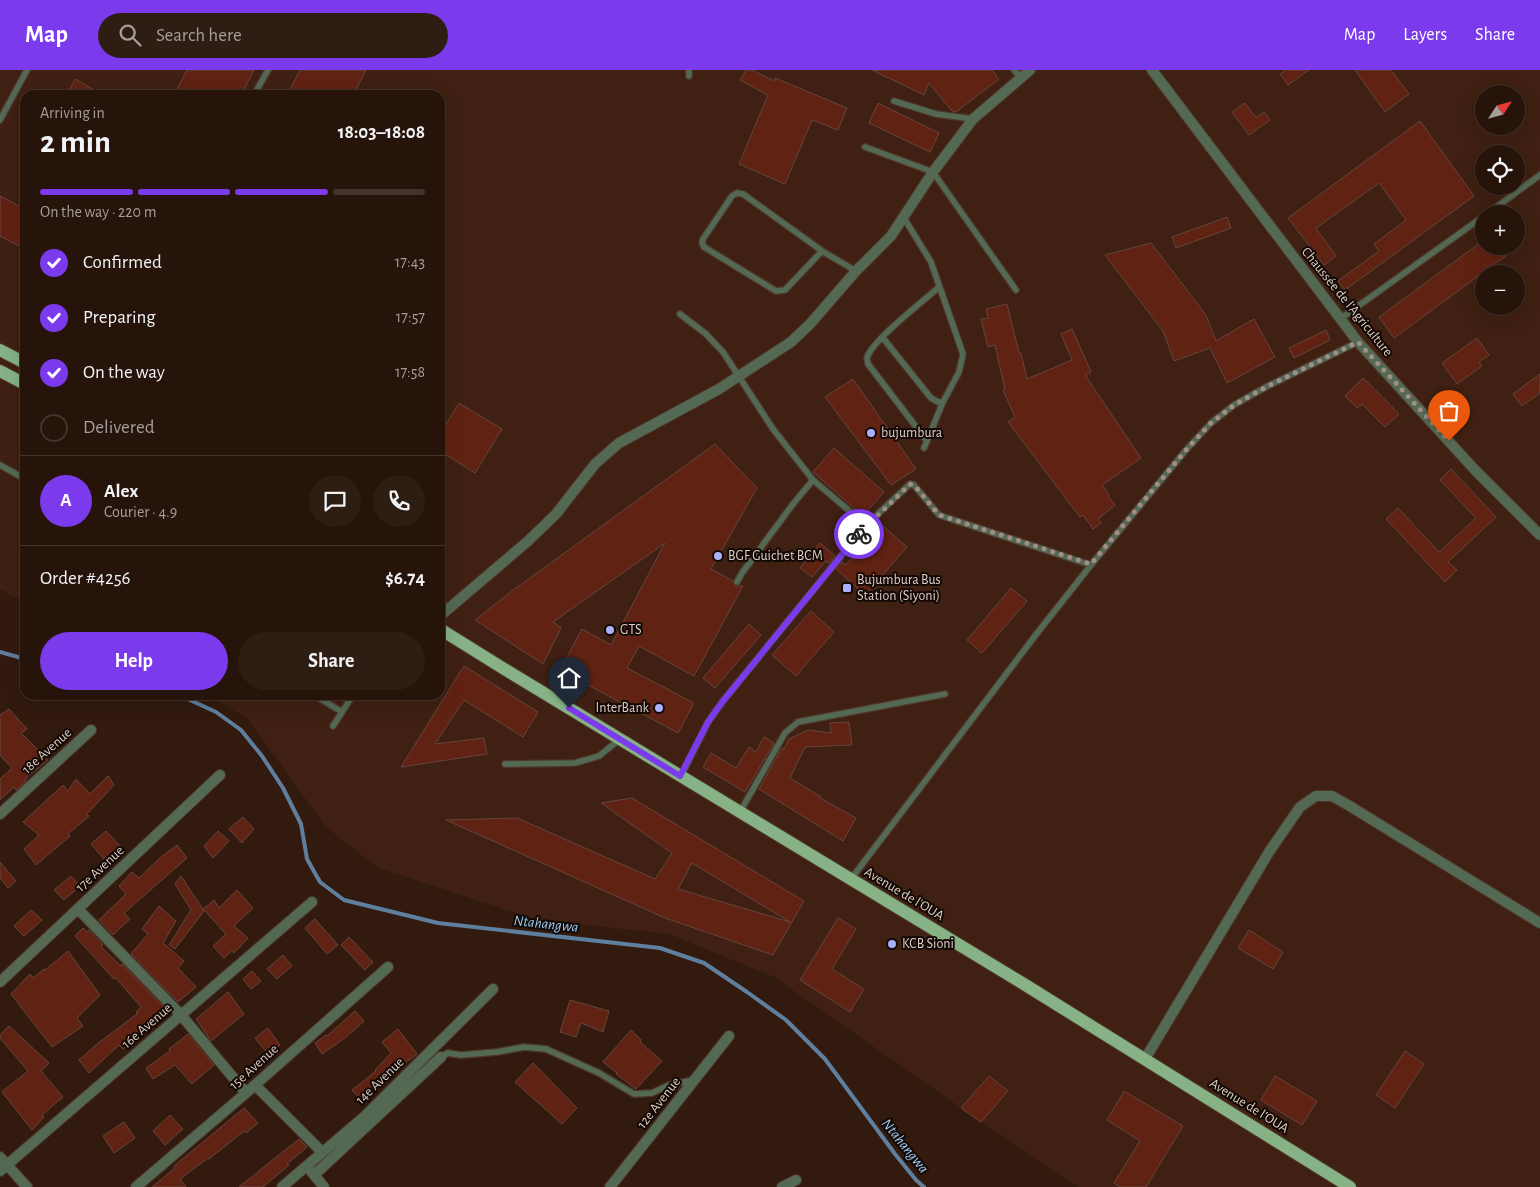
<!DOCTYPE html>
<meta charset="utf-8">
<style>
:root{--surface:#26140a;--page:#2e1d13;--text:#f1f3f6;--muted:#a49e9c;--line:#42332b;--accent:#7c3aed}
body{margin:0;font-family:"Alegreya Sans",sans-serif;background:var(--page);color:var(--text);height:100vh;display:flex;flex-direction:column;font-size:19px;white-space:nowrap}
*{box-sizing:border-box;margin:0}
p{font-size:16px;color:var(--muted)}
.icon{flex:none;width:28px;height:28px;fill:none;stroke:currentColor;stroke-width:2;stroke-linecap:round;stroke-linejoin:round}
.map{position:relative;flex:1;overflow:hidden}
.details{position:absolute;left:20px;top:20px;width:425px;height:610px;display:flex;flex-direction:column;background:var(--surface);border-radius:15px;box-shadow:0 5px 20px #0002,0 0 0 1px var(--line)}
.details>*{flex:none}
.needle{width:32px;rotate:54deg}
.controls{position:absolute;left:1475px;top:15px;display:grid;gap:10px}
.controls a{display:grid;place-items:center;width:50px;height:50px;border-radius:50%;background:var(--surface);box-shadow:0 5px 20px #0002,0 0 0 1px var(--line);font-size:25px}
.pin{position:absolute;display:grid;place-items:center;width:42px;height:42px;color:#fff;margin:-51px -21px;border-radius:50% 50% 50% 0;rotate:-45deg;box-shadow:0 0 5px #0007}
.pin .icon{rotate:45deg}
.courier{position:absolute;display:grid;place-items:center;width:50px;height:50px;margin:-25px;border:4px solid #7c3aed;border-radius:50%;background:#fff;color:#222;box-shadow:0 1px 6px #0007}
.overview em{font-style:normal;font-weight:700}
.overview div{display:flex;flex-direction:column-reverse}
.overview{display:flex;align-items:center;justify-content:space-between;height:85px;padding:0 20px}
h1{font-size:32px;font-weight:700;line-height:38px}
.bar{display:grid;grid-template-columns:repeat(4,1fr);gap:8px 5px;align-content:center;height:60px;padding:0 20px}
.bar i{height:6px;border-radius:4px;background:var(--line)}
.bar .active{background:var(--accent)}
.bar p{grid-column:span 4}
.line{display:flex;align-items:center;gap:12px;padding:0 20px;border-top:1px solid var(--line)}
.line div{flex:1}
.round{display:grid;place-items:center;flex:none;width:52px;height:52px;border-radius:26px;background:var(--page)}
ol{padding:0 20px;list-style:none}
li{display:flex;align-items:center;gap:15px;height:55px}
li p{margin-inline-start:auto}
li .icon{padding:5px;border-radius:50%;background:var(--accent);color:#fff;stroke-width:4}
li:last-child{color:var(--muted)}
li i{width:28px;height:28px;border:2px solid var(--line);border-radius:50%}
.button{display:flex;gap:10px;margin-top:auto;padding:10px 20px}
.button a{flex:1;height:58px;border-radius:30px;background:var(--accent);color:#fff;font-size:20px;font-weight:700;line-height:58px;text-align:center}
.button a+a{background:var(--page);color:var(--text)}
header{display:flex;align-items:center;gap:30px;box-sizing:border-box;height:70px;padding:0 25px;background:var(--accent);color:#fff}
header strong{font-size:24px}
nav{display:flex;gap:28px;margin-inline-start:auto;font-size:18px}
.search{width:350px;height:45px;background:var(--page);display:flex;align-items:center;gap:12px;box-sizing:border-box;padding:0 18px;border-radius:28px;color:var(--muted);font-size:19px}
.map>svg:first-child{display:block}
.built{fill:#3f2012;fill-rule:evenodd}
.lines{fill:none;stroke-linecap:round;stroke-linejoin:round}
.stream{stroke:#5f7f9e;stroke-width:4}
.building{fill:#602212;stroke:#64463f;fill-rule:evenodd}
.service-casing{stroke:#4e372b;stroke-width:8}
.minor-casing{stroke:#4e372b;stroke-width:12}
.tertiary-casing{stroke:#4e372b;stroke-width:12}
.primary-casing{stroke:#4e372b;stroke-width:14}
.service{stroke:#546953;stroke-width:5.5}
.minor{stroke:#546953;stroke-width:10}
.tertiary{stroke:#546953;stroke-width:10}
.primary{stroke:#86b285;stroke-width:12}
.done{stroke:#a28e86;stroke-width:5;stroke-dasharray:0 9}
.route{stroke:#7c3aed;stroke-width:6}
.poi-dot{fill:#acaffb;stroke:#120804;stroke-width:2}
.labels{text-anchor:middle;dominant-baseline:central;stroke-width:4;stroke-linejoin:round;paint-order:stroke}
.street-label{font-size:14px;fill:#decdc6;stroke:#120804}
.poi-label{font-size:14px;fill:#decdc6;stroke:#120804;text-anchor:start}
.water-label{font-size:15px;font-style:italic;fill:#9fcaf4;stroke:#120804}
</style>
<header>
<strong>Map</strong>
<div class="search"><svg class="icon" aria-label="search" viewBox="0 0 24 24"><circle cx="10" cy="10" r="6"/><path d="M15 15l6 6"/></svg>Search here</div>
<nav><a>Map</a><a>Layers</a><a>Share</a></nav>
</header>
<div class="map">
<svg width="1540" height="1117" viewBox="0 0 1540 1117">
<rect width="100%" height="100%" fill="#321a0e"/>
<path class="built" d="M 0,0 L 1540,0 L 1540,1117 L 1078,1117 L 981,1052 L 774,907 L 669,864 L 538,850 L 378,798 L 326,757 L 246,647 L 207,625 L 440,625 L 440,25 L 25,25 L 25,532 L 0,519 ZM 1484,24 L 1516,24 L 1516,56 L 1484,56 ZM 1484,84 L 1516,84 L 1516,116 L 1484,116 ZM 1484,144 L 1516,144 L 1516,176 L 1484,176 ZM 1484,204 L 1516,204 L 1516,236 L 1484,236 Z"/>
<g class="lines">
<path class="stream" d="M 0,582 L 25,589
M 179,625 L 216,642 L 241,660 L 262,686 L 283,718 L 301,754 L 307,789 L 320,812 L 344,830 L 438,853 L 660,878 L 704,893 L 747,922 L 786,950 L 825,989 L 895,1084 L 916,1110 L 924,1117"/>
</g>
<path class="building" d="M 187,0 L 254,0 L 241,25 L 174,25 Z
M 300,0 L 366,0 L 353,25 L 287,25 Z
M 746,0 L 752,0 L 774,11 L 775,8 L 847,38 L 838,60 L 812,50 L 785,114 L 739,94 L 768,25 L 740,10 Z
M 872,0 L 992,0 L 999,9 L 956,42 L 952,41 L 929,13 L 924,25 Z
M 1286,0 L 1309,0 L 1288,15 L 1280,4 Z
M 1355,0 L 1391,0 L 1409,24 L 1385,42 Z
M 75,9 L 103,25 L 67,25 Z
M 878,33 L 939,63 L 930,82 L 869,53 Z
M 1245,33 L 1256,48 L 1264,42 L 1270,50 L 1249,65 L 1232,42 Z
M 1420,51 L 1474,126 L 1345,220 L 1338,211 L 1379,181 L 1374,174 L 1406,150 L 1379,113 L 1316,158 L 1336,186 L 1324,195 L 1288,148 Z
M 0,126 L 25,139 L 25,179 L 0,166 Z
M 1227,147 L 1231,158 L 1176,178 L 1172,167 Z
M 1484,170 L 1484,176 L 1519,176 L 1394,268 L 1379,247 Z
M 1151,173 L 1206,245 L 1216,271 L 1254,249 L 1275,287 L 1227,313 L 1210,278 L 1174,291 L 1163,261 L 1105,185 Z
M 1007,234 L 1019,283 L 1021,283 L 1027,309 L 1072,290 L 1061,264 L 1072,259 L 1091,302 L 1085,305 L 1141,388 L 1102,415 L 1109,425 L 1108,426 L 1115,435 L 1098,449 L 1101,453 L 1093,459 L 1083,445 L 1080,447 L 1008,352 L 1015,347 L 1003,320 L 1005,319 L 995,275 L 988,277 L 981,249 L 988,248 L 986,239 Z
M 1326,260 L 1330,270 L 1294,288 L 1289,278 Z
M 1477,268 L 1489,285 L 1479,292 L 1482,296 L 1457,314 L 1442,293 Z
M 1540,304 L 1540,323 L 1522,336 L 1513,324 Z
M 1363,308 L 1399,344 L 1385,357 L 1362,334 L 1357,338 L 1345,326 Z
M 853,309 L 916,399 L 891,415 L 825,327 Z
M 459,333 L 502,359 L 475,403 L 440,381 L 440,364 Z
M 715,374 L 757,418 L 711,499 L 733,511 L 735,516 L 743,516 L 694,606 L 639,576 L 627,598 L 694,633 L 678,663 L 560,600 L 582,559 L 611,575 L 665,473 L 553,552 L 561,558 L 543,594 L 475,550 L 512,521 Z
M 834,378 L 884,422 L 863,446 L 813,402 Z
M 1451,399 L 1496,447 L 1448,492 L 1457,500 L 1445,512 L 1386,449 L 1398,438 L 1439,482 L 1476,448 L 1440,410 Z
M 882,455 L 907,477 L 865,525 L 836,499 L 842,492 L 846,495 Z
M 820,473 L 835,486 L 829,493 L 826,491 L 812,507 L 800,498 Z
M 1011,518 L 1027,531 L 982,583 L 967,570 Z
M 811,541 L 834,562 L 796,606 L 772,585 Z
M 749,554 L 761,565 L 715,618 L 703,608 Z
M 464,596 L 538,642 L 523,667 L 464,630 L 435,674 L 484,668 L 487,684 L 401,697 Z
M 9,639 L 27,659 L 21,663 L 48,690 L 25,709 L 26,711 L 16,720 L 14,717 L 0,730 L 0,709 L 12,698 L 0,685 L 0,645 Z
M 849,652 L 852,675 L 805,677 L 790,708 L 821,727 L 820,728 L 856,748 L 843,771 L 759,719 L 782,678 L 784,679 L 789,669 L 808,660 L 831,663 L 830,653 Z
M 764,667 L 774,673 L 745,722 L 703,697 L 711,683 L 736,698 L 749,677 L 756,682 Z
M 108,706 L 114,715 L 87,744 L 89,746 L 68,764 L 70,766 L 36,795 L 24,779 L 39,765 L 23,752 L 63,715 L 68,721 L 76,709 L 90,724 Z
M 632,728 L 804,831 L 773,885 L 665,848 L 446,750 L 517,748 L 655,809 L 672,783 L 601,733 ZM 692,793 L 790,852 L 678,819 Z
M 243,747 L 254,759 L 242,773 L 229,759 Z
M 106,761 L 121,777 L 104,789 L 91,774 Z
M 218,761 L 229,771 L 213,788 L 204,776 Z
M 177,775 L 187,788 L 124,843 L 130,849 L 113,865 L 99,850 L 126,824 L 119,816 L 132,802 L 139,808 L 160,788 Z
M 0,792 L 16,811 L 8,818 L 0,808 Z
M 71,806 L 80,816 L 64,830 L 54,820 Z
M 181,806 L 204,841 L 175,879 L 169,875 L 191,840 L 175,814 Z
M 237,820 L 253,838 L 234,856 L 248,868 L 234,883 L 232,881 L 224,888 L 213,876 L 226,864 L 203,839 L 214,830 L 219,838 Z
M 159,836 L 176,851 L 163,873 L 184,891 L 178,898 L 196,917 L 178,932 L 131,884 L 148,864 L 142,859 Z
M 31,840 L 42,850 L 24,866 L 14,856 Z
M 838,848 L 856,859 L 832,899 L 864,919 L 850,942 L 800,910 Z
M 315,849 L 338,875 L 327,884 L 305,858 Z
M 83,858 L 87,862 L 89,860 L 103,875 L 101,877 L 121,896 L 122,894 L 166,939 L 139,961 L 142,964 L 123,979 L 119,975 L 89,1003 L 79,990 L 97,974 L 137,944 L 136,942 L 141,937 L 116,908 L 114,909 L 75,866 Z
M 1249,860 L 1283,882 L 1273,899 L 1238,878 Z
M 349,867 L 373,892 L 365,900 L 341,875 Z
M 68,881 L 100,925 L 77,948 L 83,956 L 52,977 L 11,924 L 30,904 L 33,908 L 44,899 L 45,900 Z
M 283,885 L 292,896 L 277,909 L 267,899 Z
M 252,901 L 261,911 L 251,919 L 243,909 Z
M 228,922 L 244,944 L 211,971 L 196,949 Z
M 570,930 L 609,941 L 603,962 L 581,953 L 576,967 L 560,962 Z
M 355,941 L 364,951 L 345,968 L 322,984 L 315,973 L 326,965 L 327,966 Z
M 9,956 L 49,993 L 41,1001 L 63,1027 L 42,1045 L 44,1047 L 32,1060 L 2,1022 L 28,1001 L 0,968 L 0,965 Z
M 268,958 L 280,975 L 268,984 L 255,968 Z
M 398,959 L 417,984 L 401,996 L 386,1011 L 385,1010 L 361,1030 L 352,1020 L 376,1001 L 375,1000 L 391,983 L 382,972 Z
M 631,960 L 641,970 L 640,972 L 662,991 L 636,1019 L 616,1004 L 617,1003 L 603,992 Z
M 188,964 L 214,995 L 192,1014 L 175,995 L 153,1009 L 146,998 L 170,981 L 169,979 Z
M 1405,981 L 1424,994 L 1395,1038 L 1376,1025 Z
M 533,993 L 577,1038 L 562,1054 L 515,1012 Z
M 989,1006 L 1008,1021 L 981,1052 L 961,1038 Z
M 1275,1006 L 1317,1031 L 1302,1055 L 1261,1030 Z
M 1124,1021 L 1183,1056 L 1146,1117 L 1120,1117 L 1114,1113 L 1140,1071 L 1107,1050 Z
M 244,1038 L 258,1053 L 246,1063 L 244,1061 L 209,1089 L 208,1088 L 180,1109 L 186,1117 L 152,1117 L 175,1098 L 174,1096 Z
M 170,1045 L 183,1059 L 165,1075 L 153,1061 Z
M 124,1052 L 135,1068 L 114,1083 L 103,1066 Z
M 299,1069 L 307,1077 L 287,1094 L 289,1095 L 263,1117 L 239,1117 Z"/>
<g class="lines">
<defs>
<path id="service" d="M 1014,0 L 1021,8
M 689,6 L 689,0
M 254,25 L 268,0
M 894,31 L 936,44 L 973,49
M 0,50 L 27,0
M 865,77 L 933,102 L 1016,220
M 1487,144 L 1540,105
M 904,148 L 931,192 L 963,284 L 959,302 L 943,332 L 924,378
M 822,181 L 785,220 L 776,221 L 704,177 L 702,173 L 703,169 L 732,126 L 737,123 L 743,124 L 818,178 L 822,181 L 856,201
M 680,244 L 706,264 L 723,282 L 773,359 L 813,410 L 866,455 L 723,631 L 708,652 L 681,706
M 1340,249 L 1484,146
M 883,268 L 931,328 L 938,332 L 943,332
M 927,371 L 868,294 L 867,288 C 871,271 924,231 939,217
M 0,395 L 25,409
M 866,455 L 910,414 L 914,415 L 939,445 L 1091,495
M 737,512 L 742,503 L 793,434 L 813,410
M 314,625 L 342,642
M 333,656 L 353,625
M 505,694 L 575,693 L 599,686 L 620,669
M 740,742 L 785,663 L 798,652 L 945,624
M 851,809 L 1038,562 L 1091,495 L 1186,380 L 1211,353 L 1234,335 L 1266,317 L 1358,272
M 441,987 L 448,983 L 461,985 L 497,982 L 524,977 L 546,979 L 599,1003 L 634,1024 L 652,1023 L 669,1015 L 694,1010"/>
<path id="minor" d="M 440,546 L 528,471 L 556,444 L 595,394 L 619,373 L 719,319 L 791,272 L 810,254 L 856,201 L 891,166 L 933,102 L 973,49 L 1030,0
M 0,744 L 91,660
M 78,839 L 181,945 L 246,1023
M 0,912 L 220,705
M 1145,989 L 1269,782 L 1300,737 L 1316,726 L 1332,726 L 1348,735 L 1540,853
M 255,1015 L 322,1082
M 0,1087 L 27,1117
M 310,1100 L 324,1117
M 0,1101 L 312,832
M 314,1105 L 441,987
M 136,1117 L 246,1023 L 388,897
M 282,1117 L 365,1046 L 493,919
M 610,1117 L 729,966
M 782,1117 L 796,1110"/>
<path id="tertiary" d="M 1152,0 L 1358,272 L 1475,400 L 1540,465"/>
<path id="primary" d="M 0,280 L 25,293
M 0,301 L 25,314
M 440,559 L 501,597 L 1027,916 L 1350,1117"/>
</defs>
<use href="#service" class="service-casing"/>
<use href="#minor" class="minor-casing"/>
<use href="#tertiary" class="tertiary-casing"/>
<use href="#primary" class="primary-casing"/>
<use href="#service" class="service"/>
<use href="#minor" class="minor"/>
<use href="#tertiary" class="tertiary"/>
<use href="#primary" class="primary"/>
</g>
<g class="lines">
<path class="done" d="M 859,464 L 910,414 L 914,415 L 939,445 L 1091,494 L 1186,380 L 1211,353 L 1234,335 L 1266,317 L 1358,272 L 1449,371"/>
<path class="route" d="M 569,638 L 680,706 L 708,652 L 723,631 L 859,464"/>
</g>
<g class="poi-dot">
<circle cx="871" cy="363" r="5"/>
<circle cx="718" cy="486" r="5"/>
<rect x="842" y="513" width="10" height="10" rx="2.5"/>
<circle cx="610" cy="560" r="5"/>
<circle cx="659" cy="638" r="5"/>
<circle cx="892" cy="874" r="5"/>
</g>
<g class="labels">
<g class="street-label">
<text transform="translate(1347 232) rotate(51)">Chaussée de l'Agriculture</text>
<text transform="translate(47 681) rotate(-42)">18e Avenue</text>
<text transform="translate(100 799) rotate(-43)">17e Avenue</text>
<text transform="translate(904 824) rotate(31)">Avenue de l'OUA</text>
<text transform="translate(147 956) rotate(-41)">16e Avenue</text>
<text transform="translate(254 997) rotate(-42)">15e Avenue</text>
<text transform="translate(380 1011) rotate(-44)">14e Avenue</text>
<text transform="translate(659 1033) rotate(-52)">12e Avenue</text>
<text transform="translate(1249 1036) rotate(32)">Avenue de l'OUA</text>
</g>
<g class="poi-label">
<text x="881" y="363">bujumbura</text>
<text x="728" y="486">BGF Guichet BCM</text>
<text x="857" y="510">Bujumbura Bus<tspan x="857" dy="16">Station (Siyoni)</tspan></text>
<text x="620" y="560">GTS</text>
<text x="649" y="638" text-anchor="end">InterBank</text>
<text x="902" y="874">KCB Sioni</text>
</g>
<g class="water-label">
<text transform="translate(546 854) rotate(6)">Ntahangwa</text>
<text transform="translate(905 1076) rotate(51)">Ntahangwa</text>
</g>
</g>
</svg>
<div class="controls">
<a><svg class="needle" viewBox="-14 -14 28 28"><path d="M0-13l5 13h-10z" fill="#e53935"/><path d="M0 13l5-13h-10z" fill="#a49e9c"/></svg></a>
<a><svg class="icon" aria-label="locate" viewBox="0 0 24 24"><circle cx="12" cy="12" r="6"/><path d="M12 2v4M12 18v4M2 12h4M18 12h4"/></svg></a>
<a>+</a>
<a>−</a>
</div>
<div class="pin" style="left:1449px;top:371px;background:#ea580c"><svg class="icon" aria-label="bag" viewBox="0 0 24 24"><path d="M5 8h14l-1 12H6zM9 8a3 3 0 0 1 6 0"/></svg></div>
<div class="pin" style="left:569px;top:638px;background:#1f2937"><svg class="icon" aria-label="home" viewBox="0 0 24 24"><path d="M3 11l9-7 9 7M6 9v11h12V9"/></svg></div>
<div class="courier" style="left:859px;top:464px"><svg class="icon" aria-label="bike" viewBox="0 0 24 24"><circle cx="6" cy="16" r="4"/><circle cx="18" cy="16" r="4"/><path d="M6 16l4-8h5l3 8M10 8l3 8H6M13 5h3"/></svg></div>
<section class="details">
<div class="overview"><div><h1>2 min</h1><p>Arriving in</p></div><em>18:03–18:08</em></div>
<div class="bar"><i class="active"></i><i class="active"></i><i class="active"></i><i></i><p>On the way · 220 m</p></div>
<ol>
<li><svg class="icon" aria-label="check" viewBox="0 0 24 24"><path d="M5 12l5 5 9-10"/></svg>Confirmed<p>17:43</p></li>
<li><svg class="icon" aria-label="check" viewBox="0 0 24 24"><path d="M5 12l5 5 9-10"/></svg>Preparing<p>17:57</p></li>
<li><svg class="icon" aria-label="check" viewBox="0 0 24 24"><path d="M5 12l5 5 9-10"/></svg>On the way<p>17:58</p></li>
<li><i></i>Delivered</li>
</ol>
<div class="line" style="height:90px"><b class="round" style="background:var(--accent);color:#fff">A</b><div><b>Alex</b><p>Courier · 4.9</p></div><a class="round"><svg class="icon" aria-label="chat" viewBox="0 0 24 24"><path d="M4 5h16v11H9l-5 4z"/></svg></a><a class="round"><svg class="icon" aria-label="phone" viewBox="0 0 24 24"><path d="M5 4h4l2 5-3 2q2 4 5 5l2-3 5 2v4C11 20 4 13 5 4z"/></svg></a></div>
<div class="line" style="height:65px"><div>Order #4256</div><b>$6.74</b></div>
<div class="button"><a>Help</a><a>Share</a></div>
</section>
</div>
